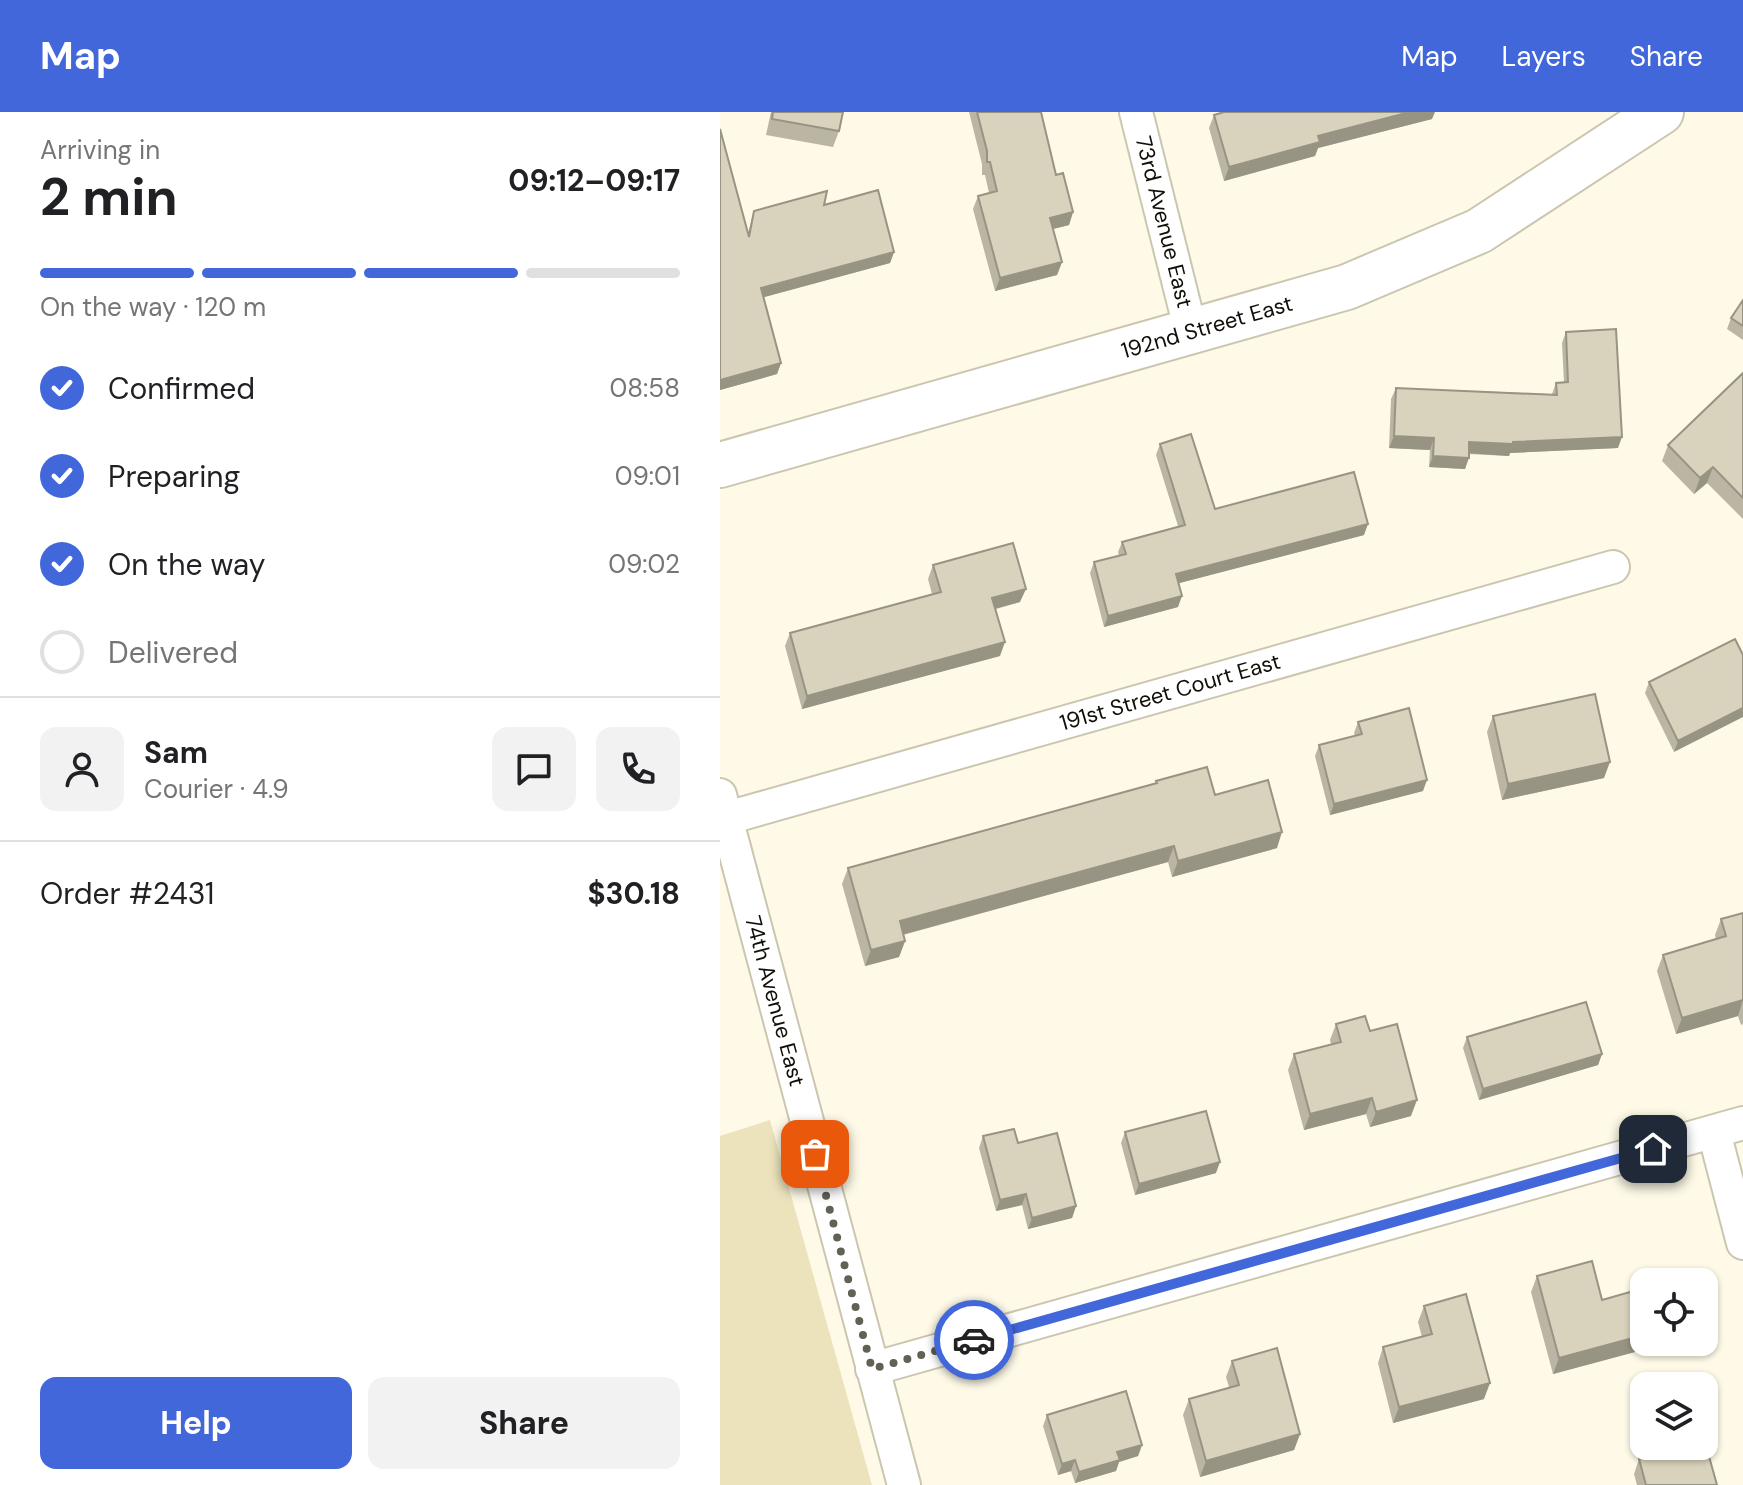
<!DOCTYPE html>
<meta charset="utf-8">
<style>
:root{--surface:#fff;--page:#f2f2f2;--text:#202124;--muted:#757577;--line:#e0e0e0;--accent:#4267da}
body{margin:0;font-family:"DM Sans",sans-serif;background:var(--page);color:var(--text);height:100vh;display:flex;flex-direction:column;font-size:30px;white-space:nowrap}
*{box-sizing:border-box;margin:0}
p{font-size:26px;color:var(--muted)}
.icon{flex:none;width:44px;height:44px;fill:none;stroke:currentColor;stroke-width:2;stroke-linecap:round;stroke-linejoin:round}
.map{position:relative;flex:1;overflow:hidden}
.drawer{display:flex;flex-direction:column;background:var(--surface);width:720px}
.drawer>*{flex:none}
.controls{position:absolute;left:910px;top:1156px;display:grid;gap:16px}
.controls a{display:grid;place-items:center;width:88px;height:88px;border-radius:16px;background:var(--surface);box-shadow:0 2px 6px #0004;font-size:40px}
.pin{position:absolute;display:grid;place-items:center;width:68px;height:68px;color:#fff;margin:-34px;border-radius:16px;box-shadow:0 4px 12px #0006}
.courier{position:absolute;display:grid;place-items:center;width:80px;height:80px;margin:-40px;border:6px solid #4267da;border-radius:50%;background:#fff;color:#222;box-shadow:0 2px 10px #0007}
.summary em{font-style:normal;font-weight:700}
.summary div{display:flex;flex-direction:column-reverse}
.summary{display:flex;align-items:center;justify-content:space-between;height:136px;padding:0 40px}
h1{font-size:52px;font-weight:700;line-height:60px}
.bar{display:grid;grid-template-columns:repeat(4,1fr);gap:12px 8px;align-content:center;height:96px;padding:0 40px}
.bar i{height:10px;border-radius:6px;background:var(--line)}
.bar .on{background:var(--accent)}
.bar p{grid-column:span 4}
.line{display:flex;align-items:center;gap:20px;padding:0 40px;border-top:2px solid var(--line)}
.line div{flex:1}
.round{display:grid;place-items:center;flex:none;width:84px;height:84px;border-radius:16px;background:var(--page)}
ol{padding:0 40px;list-style:none}
li{display:flex;align-items:center;gap:24px;height:88px}
li p{margin-inline-start:auto}
li .icon{padding:8px;border-radius:50%;background:var(--accent);color:#fff;stroke-width:4}
li:last-child{color:var(--muted)}
li i{width:44px;height:44px;border:4px solid var(--line);border-radius:50%}
.cta{display:flex;gap:16px;margin-top:auto;padding:16px 40px}
.cta a{flex:1;height:92px;border-radius:16px;background:var(--accent);color:#fff;font-size:32px;font-weight:700;line-height:92px;text-align:center}
.cta a+a{background:var(--page);color:var(--text)}
header{display:flex;align-items:center;gap:48px;box-sizing:border-box;height:112px;padding:0 40px;background:var(--accent);color:#fff}
header strong{font-size:38px}
nav{display:flex;gap:44px;margin-inline-start:auto;font-size:28px}
main{display:flex;flex:1;min-height:0}
.map>svg:first-child{display:block}
.green{fill:#ece3bd}
.lines{fill:none;stroke-linecap:round;stroke-linejoin:round}
.street-casing{stroke:#cbc6af;stroke-width:36}
.secondary-casing{stroke:#cbc6af;stroke-width:48}
.street{stroke:#fff;stroke-width:32}
.secondary{stroke:#fff;stroke-width:44}
.wall{fill:#bbb5a3}
.shaded-wall{fill:#989484}
.building{fill:#d9d3bd;stroke:#989484;stroke-width:2}
.done{stroke:#636155;stroke-width:8;stroke-dasharray:0 14.4}
.route{stroke:#4267da;stroke-width:10}
.labels{text-anchor:middle;dominant-baseline:central;stroke-width:7;stroke-linejoin:round;paint-order:stroke}
.street-label{font-size:22px;fill:#100e07;stroke:#fff}
</style>
<header>
<strong>Map</strong>
<nav><a>Map</a><a>Layers</a><a>Share</a></nav>
</header>
<main>
<section class="drawer">
<div class="summary"><div><h1>2 min</h1><p>Arriving in</p></div><em>09:12–09:17</em></div>
<div class="bar"><i class="on"></i><i class="on"></i><i class="on"></i><i></i><p>On the way · 120 m</p></div>
<ol>
<li><svg class="icon" aria-label="check" viewBox="0 0 24 24"><path d="M5 12l5 5 9-10"/></svg>Confirmed<p>08:58</p></li>
<li><svg class="icon" aria-label="check" viewBox="0 0 24 24"><path d="M5 12l5 5 9-10"/></svg>Preparing<p>09:01</p></li>
<li><svg class="icon" aria-label="check" viewBox="0 0 24 24"><path d="M5 12l5 5 9-10"/></svg>On the way<p>09:02</p></li>
<li><i></i>Delivered</li>
</ol>
<div class="line" style="height:144px"><a class="round"><svg class="icon" aria-label="person" viewBox="0 0 24 24"><circle cx="12" cy="8" r="4"/><path d="M4 21q1-7 8-7t8 7"/></svg></a><div><b>Sam</b><p>Courier · 4.9</p></div><a class="round"><svg class="icon" aria-label="chat" viewBox="0 0 24 24"><path d="M4 5h16v11H9l-5 4z"/></svg></a><a class="round"><svg class="icon" aria-label="phone" viewBox="0 0 24 24"><path d="M5 4h4l2 5-3 2q2 4 5 5l2-3 5 2v4C11 20 4 13 5 4z"/></svg></a></div>
<div class="line" style="height:104px"><div>Order #2431</div><b>$30.18</b></div>
<div class="cta"><a>Help</a><a>Share</a></div>
</section>
<div class="map">
<svg width="1023" height="1373" viewBox="0 0 1023 1373">
<rect width="100%" height="100%" fill="#fefae7"/>
<path class="green" d="M 50,1008 L 152,1373 L 0,1373 L 0,1024 Z"/>
<g class="lines">
<defs>
<path id="street" d="M 416,0 L 471,220
M 0,683 L 184,1373
M 7,706 L 893,455
M 994,1020 L 1023,1131
M 152,1257 L 1023,1011"/>
<path id="secondary" d="M 0,353 L 627,175 L 759,119 L 941,0"/>
</defs>
<use href="#street" class="street-casing"/>
<use href="#secondary" class="secondary-casing"/>
<use href="#street" class="street"/>
<use href="#secondary" class="secondary"/>
</g>
<path class="wall" d="M 51,0 L 123,0 L 119,19 L 113,35 L 46,23 Z
M 249,0 L 321,0 L 336,63 L 353,100 L 349,113 L 333,117 L 342,150 L 337,163 L 275,179 L 253,97 L 258,84 L 269,81 L 265,63 L 262,63 L 262,52 Z
M 494,3 L 712,7 L 598,36 L 595,44 L 504,69 L 489,16 Z
M 0,17 L 28,121 L 34,99 L 104,93 L 174,140 L 170,151 L 43,185 L 61,251 L 57,262 L 0,278 Z
M 1023,188 L 1023,228 L 1007,217 L 1011,206 Z
M 846,220 L 898,336 L 790,341 L 789,344 L 749,342 L 745,357 L 709,355 L 710,338 L 669,336 L 671,287 L 676,276 L 832,282 L 836,271 L 844,270 L 842,231 Z
M 1023,261 L 1023,407 L 987,371 L 974,382 L 942,349 L 948,333 Z
M 440,332 L 495,397 L 644,423 L 459,471 L 458,495 L 384,515 L 370,461 L 374,450 L 399,444 L 398,440 L 402,430 L 458,414 L 436,343 Z
M 213,453 L 300,490 L 276,497 L 280,544 L 82,597 L 65,534 L 70,521 L 212,482 L 208,467 Z
M 1015,527 L 954,640 L 925,581 L 929,570 Z
M 773,604 L 884,666 L 782,688 L 767,620 Z
M 638,610 L 703,679 L 610,703 L 595,644 L 599,633 L 635,624 L 634,621 Z
M 436,669 L 495,683 L 557,736 L 452,765 L 448,750 L 183,823 L 185,829 L 179,845 L 145,854 L 122,772 L 128,756 L 435,672 Z
M 1023,801 L 1023,912 L 1021,913 L 1018,904 L 956,922 L 937,859 L 943,843 L 996,827 L 995,823 L 1001,807 Z
M 616,912 L 650,919 L 691,1004 L 650,1015 L 646,1002 L 584,1018 L 568,958 L 574,942 L 611,932 L 610,928 Z
M 747,925 L 882,942 L 878,953 L 759,988 L 743,936 Z
M 405,1020 L 496,1061 L 415,1083 L 401,1031 Z
M 263,1024 L 298,1031 L 356,1094 L 352,1106 L 308,1117 L 302,1093 L 276,1099 L 259,1036 Z
M 817,1164 L 882,1188 L 952,1230 L 833,1262 L 811,1180 Z
M 704,1194 L 764,1287 L 673,1311 L 658,1251 L 663,1235 L 702,1225 L 698,1210 Z
M 512,1249 L 580,1322 L 574,1338 L 480,1365 L 463,1303 L 469,1287 L 509,1275 L 506,1265 Z
M 327,1303 L 422,1333 L 418,1344 L 399,1350 L 396,1359 L 355,1371 L 351,1359 L 338,1363 L 323,1314 Z
M 919,1347 L 997,1373 L 917,1373 L 914,1362 Z"/>
<path class="shaded-wall" d="M 690,0 L 715,0 L 712,7 L 598,36 L 595,44 L 504,69 L 509,55 L 598,24 Z
M 353,100 L 349,113 L 325,119 L 330,106 Z
M 174,140 L 170,151 L 37,187 L 41,176 Z
M 342,150 L 337,163 L 275,179 L 280,166 Z
M 61,251 L 57,262 L 0,278 L 0,268 Z
M 674,324 L 714,326 L 710,338 L 669,336 Z
M 902,325 L 898,336 L 790,341 L 789,344 L 745,341 L 749,330 L 793,330 Z
M 713,344 L 749,346 L 745,357 L 709,355 Z
M 993,355 L 987,371 L 974,382 L 980,366 Z
M 648,412 L 644,423 L 452,473 L 456,462 Z
M 306,477 L 300,490 L 267,499 L 272,486 Z
M 462,484 L 458,495 L 384,515 L 388,504 Z
M 285,530 L 280,544 L 82,597 L 87,584 Z
M 1023,596 L 1023,605 L 954,640 L 958,629 Z
M 890,650 L 884,666 L 782,688 L 788,672 Z
M 707,668 L 703,679 L 610,703 L 614,692 Z
M 562,720 L 557,736 L 452,765 L 458,749 Z
M 454,734 L 448,750 L 174,825 L 180,809 Z
M 185,829 L 179,845 L 145,854 L 151,838 Z
M 1023,888 L 1018,904 L 956,922 L 962,906 Z
M 882,942 L 878,953 L 759,988 L 763,977 Z
M 652,986 L 646,1002 L 584,1018 L 590,1002 Z
M 697,988 L 691,1004 L 650,1015 L 656,1000 Z
M 500,1050 L 496,1061 L 415,1083 L 419,1072 Z
M 306,1082 L 302,1093 L 276,1099 L 280,1088 Z
M 356,1094 L 352,1106 L 308,1117 L 312,1106 Z
M 924,1223 L 924,1230 L 952,1230 L 833,1262 L 839,1246 Z
M 770,1271 L 764,1287 L 673,1311 L 679,1295 Z
M 580,1322 L 574,1338 L 480,1365 L 486,1349 Z
M 422,1333 L 418,1344 L 399,1350 L 396,1359 L 355,1371 L 359,1360 L 397,1340 Z
M 355,1348 L 351,1359 L 338,1363 L 342,1352 Z"/>
<path class="building" d="M 53,0 L 123,0 L 119,19 L 52,7 Z
M 257,0 L 321,0 L 336,63 L 343,61 L 353,100 L 330,106 L 342,150 L 280,166 L 258,84 L 277,79 L 270,50 L 267,50 L 267,39 Z
M 504,0 L 690,0 L 598,24 L 600,30 L 509,55 L 494,3 Z
M 0,17 L 29,125 L 34,99 L 107,79 L 104,93 L 158,78 L 174,140 L 41,176 L 61,251 L 0,268 Z
M 1023,188 L 1023,214 L 1011,206 Z
M 896,217 L 902,325 L 793,330 L 793,332 L 749,330 L 749,346 L 713,344 L 714,326 L 674,324 L 676,276 L 837,283 L 836,271 L 848,270 L 846,220 Z
M 1023,261 L 1023,386 L 993,355 L 980,366 L 948,333 Z
M 471,322 L 495,397 L 634,360 L 648,412 L 456,462 L 462,484 L 388,504 L 374,450 L 406,442 L 402,430 L 465,413 L 440,332 Z
M 293,431 L 306,477 L 272,486 L 285,530 L 87,584 L 70,521 L 221,480 L 213,453 Z
M 1015,527 L 1023,543 L 1023,596 L 958,629 L 929,570 Z
M 875,582 L 890,650 L 788,672 L 773,604 Z
M 689,596 L 707,668 L 614,692 L 599,633 L 642,622 L 638,610 Z
M 487,655 L 495,683 L 548,668 L 562,720 L 458,749 L 454,734 L 180,809 L 185,829 L 151,838 L 128,756 L 437,671 L 436,669 Z
M 1023,801 L 1023,888 L 962,906 L 943,843 L 1006,824 L 1001,807 Z
M 866,890 L 882,942 L 763,977 L 747,925 Z
M 645,904 L 650,919 L 677,912 L 697,988 L 656,1000 L 652,986 L 590,1002 L 574,942 L 621,930 L 616,912 Z
M 486,999 L 500,1050 L 419,1072 L 405,1020 Z
M 294,1017 L 298,1031 L 337,1021 L 356,1094 L 312,1106 L 306,1082 L 280,1088 L 263,1024 Z
M 872,1149 L 882,1188 L 924,1176 L 924,1223 L 839,1246 L 817,1164 Z
M 746,1182 L 770,1271 L 679,1295 L 663,1235 L 712,1222 L 704,1194 Z
M 557,1236 L 580,1322 L 486,1349 L 469,1287 L 519,1273 L 512,1249 Z
M 406,1279 L 422,1333 L 397,1340 L 400,1348 L 359,1360 L 355,1348 L 342,1352 L 327,1303 Z
M 984,1330 L 985,1330 L 997,1373 L 926,1373 L 919,1347 L 969,1334 L 984,1334 Z"/>
<g class="lines">
<path class="done" d="M 95,1042 L 152,1257 L 254,1228"/>
<path class="route" d="M 254,1228 L 933,1037"/>
</g>
<g class="labels">
<g class="street-label">
<text transform="translate(444 110) rotate(76)">73rd Avenue East</text>
<text transform="translate(487 215) rotate(-16)">192nd Street East</text>
<text transform="translate(450 580) rotate(-16)">191st Street Court East</text>
<text transform="translate(55 889) rotate(75)">74th Avenue East</text>
</g>
</g>
</svg>
<div class="controls">
<a><svg class="icon" aria-label="locate" viewBox="0 0 24 24"><circle cx="12" cy="12" r="6"/><path d="M12 2v4M12 18v4M2 12h4M18 12h4"/></svg></a>
<a><svg class="icon" aria-label="layers" viewBox="0 0 24 24"><path d="M12 4l9 5-9 5-9-5zM3 14l9 5 9-5"/></svg></a>
</div>
<div class="pin" style="left:95px;top:1042px;background:#ea580c"><svg class="icon" aria-label="bag" viewBox="0 0 24 24"><path d="M5 8h14l-1 12H6zM9 8a3 3 0 0 1 6 0"/></svg></div>
<div class="pin" style="left:933px;top:1037px;background:#1f2937"><svg class="icon" aria-label="home" viewBox="0 0 24 24"><path d="M3 11l9-7 9 7M6 9v11h12V9"/></svg></div>
<div class="courier" style="left:254px;top:1228px"><svg class="icon" aria-label="car" viewBox="0 0 24 24"><path d="M5 17H2v-5l4-1 3-4h7l3 4 3 1v5h-3M9 17h6M6 11h13"/><circle cx="7" cy="17" r="2"/><circle cx="17" cy="17" r="2"/></svg></div>
</div>
</main>
